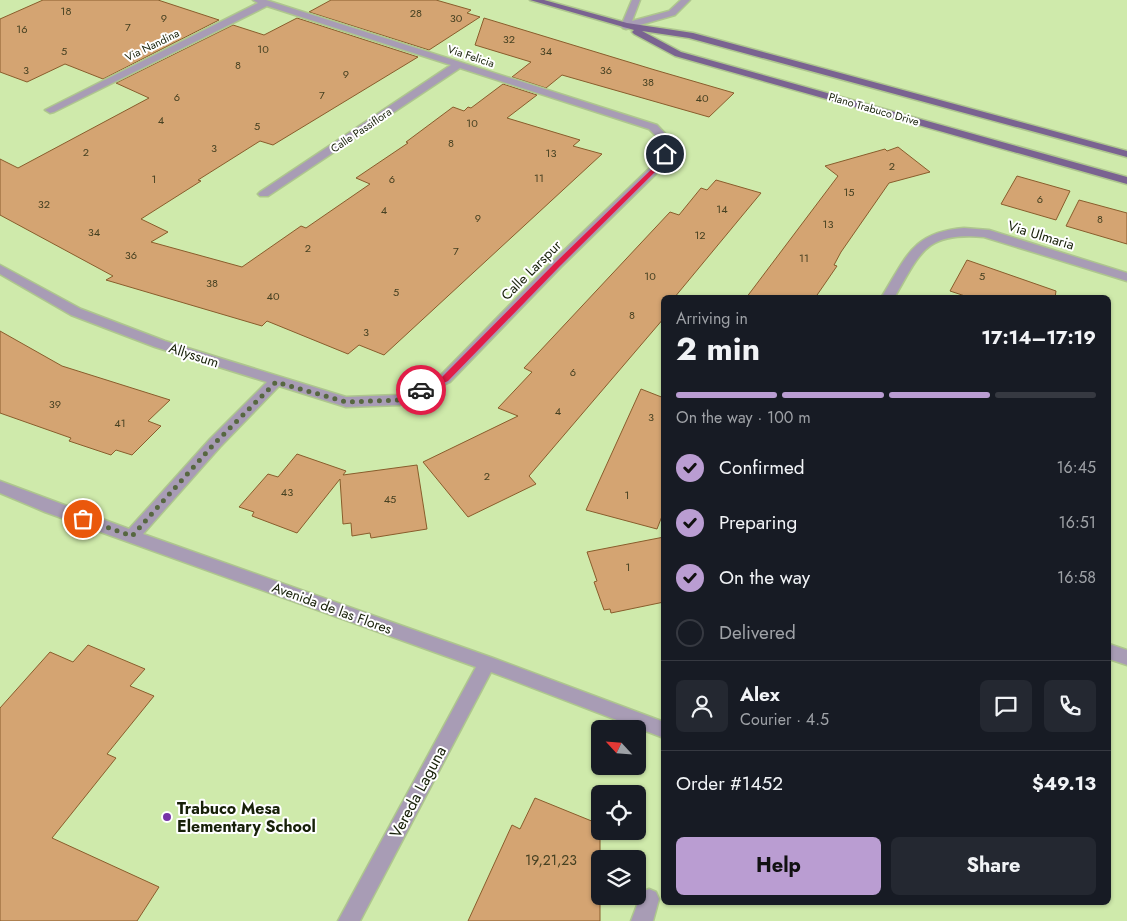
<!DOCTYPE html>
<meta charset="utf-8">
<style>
:root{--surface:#171b24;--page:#242831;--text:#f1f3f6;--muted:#9ea1a6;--line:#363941;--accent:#ba9dd2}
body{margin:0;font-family:Jost,sans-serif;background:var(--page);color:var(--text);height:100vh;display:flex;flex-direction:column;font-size:19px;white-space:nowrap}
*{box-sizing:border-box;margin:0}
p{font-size:16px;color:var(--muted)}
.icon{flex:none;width:28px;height:28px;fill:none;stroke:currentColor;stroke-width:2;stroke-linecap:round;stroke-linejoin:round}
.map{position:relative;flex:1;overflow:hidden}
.drawer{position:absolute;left:661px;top:295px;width:450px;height:610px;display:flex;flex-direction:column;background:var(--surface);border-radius:8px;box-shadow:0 1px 4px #0004}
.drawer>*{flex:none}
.needle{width:32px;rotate:296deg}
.fabs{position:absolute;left:591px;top:720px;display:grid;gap:10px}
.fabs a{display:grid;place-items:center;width:55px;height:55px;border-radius:8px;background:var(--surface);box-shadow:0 1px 4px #0004;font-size:25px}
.pin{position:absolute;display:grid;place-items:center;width:42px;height:42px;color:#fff;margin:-21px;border:2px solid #fff;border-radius:50%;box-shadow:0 1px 5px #0007}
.courier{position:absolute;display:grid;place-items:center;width:50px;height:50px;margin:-25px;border:4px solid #e11d48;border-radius:50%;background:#fff;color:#222;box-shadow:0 1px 6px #0007}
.head em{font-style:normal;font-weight:700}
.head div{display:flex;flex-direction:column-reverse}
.head{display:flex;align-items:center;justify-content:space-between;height:85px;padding:0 15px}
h1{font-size:32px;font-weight:700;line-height:38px}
.bar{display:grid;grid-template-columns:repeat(4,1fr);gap:8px 5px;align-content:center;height:60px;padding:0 15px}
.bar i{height:6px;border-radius:4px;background:var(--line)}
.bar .current{background:var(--accent)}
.bar p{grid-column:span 4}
.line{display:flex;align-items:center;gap:12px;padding:0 15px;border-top:1px solid var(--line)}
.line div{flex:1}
.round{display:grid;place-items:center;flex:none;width:52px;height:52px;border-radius:8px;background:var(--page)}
ol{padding:0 15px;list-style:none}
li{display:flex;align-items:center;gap:15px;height:55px}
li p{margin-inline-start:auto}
li .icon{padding:5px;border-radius:50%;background:var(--accent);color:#111;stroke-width:4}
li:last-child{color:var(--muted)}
li i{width:28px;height:28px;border:2px solid var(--line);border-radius:50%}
.action{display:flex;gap:10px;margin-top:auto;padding:10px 15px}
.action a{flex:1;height:58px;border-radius:8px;background:var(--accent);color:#111;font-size:20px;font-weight:700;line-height:58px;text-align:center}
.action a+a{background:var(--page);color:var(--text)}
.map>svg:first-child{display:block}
.building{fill:#d4a472;stroke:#895d2c}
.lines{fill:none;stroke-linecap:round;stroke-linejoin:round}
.minor-casing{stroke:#aec68e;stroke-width:3}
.major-casing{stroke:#aec68e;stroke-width:3}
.minor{fill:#a89cb5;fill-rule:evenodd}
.major{fill:#7a6391;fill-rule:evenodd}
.route{fill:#e11d48}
.done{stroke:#576741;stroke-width:5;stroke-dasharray:0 9}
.poi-dot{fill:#7633a7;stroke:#fff;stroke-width:2}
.labels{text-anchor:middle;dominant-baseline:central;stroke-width:4;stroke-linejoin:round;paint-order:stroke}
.number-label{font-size:11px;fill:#464122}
.far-street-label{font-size:11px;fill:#172008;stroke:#fff}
.street-label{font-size:14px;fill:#172008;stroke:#fff}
.near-number-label{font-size:14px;fill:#464122}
.near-street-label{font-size:16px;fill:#172008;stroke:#fff}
.near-poi-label{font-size:16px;font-weight:bold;fill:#172008;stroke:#fff;text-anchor:start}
</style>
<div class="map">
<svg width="1127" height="921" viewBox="0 0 1127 921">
<rect width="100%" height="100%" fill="#cfeaab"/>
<path class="building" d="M 43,0 L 158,0 L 219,20 L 103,79 L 65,64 L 27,82 L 0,72 L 0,19 Z
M 331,0 L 436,0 L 471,10 L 467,13 L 480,17 L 429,50 L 309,12 Z
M 297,18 L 418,57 L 273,145 L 260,141 L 198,180 L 201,181 L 141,219 L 168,232 L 151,242 L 242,267 L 301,226 L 306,228 L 370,184 L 356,178 L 408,143 L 406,142 L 453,107 L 464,111 L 468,107 L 471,108 L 503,84 L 537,95 L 507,118 L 580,140 L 573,146 L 602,154 L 384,355 L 359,345 L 348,354 L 267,321 L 262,326 L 106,280 L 113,276 L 0,215 L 0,159 L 18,168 L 149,98 L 116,83 L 233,25 L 264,35 Z
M 484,18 L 655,70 L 734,93 L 709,117 L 562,75 L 546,88 L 512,77 L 531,62 L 475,45 Z
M 898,147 L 930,172 L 889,183 L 841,252 L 834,265 L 837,266 L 815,298 L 746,298 L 838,176 L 825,166 L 885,149 L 887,151 Z
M 1017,176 L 1070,191 L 1056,220 L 1001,204 Z
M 716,180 L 761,193 L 674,298 L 664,298 L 664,318 L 529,476 L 536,484 L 468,517 L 423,462 L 518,416 L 498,408 L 532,372 L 524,368 L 670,212 L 679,215 L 701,188 L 707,190 Z
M 1079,200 L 1127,213 L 1127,244 L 1066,226 Z
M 967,260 L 1056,291 L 1055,298 L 971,298 L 950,291 Z
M 0,331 L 62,366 L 170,400 L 148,421 L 161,426 L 132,455 L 116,450 L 111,455 L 69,441 L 71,438 L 0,413 Z
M 641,389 L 664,398 L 664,511 L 657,529 L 586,510 Z
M 297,454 L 346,471 L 343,475 L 417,465 L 427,529 L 371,538 L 370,533 L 352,536 L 351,523 L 343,524 L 340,479 L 297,533 L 252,516 L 254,512 L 239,507 L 268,474 L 278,477 Z
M 664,537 L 664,602 L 611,613 L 610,609 L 604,610 L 594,582 L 597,581 L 587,552 Z
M 88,645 L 145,669 L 130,686 L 154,696 L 107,754 L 116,758 L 52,838 L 159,887 L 137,921 L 0,921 L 0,708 L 50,652 L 73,662 Z
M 535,798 L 599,824 L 595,833 L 600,835 L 600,921 L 468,921 L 512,825 L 520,829 Z"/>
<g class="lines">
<defs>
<path id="minor" d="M 253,0 L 266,0 L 657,125 L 676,145 L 664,166 L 561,267 L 450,382 L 400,405 L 346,407 L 279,386 L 220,447 L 143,534 L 493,658 L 664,722 L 664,738 L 491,672 L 360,921 L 338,921 L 476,667 L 45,512 L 0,493 L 0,481 L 129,529 L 210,439 L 267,382 L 155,347 L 71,315 L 0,274 L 0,265 L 81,309 L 165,341 L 346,397 L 398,395 L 440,376 L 553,261 L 656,162 L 665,145 L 649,129 L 460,68 L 268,196 L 260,196 L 258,194 L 260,192 L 451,65 L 267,6 L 54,112 L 50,113 L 45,110 L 258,3 Z
M 632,0 L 640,0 L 632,21 L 669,11 L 681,0 L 690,0 L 675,15 L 626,29 L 623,28 L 621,26 Z
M 964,228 L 989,230 L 1127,273 L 1127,281 L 984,237 C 925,232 921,252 894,298 L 881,298 C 906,258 912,232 964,228 Z
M 1109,644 L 1127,650 L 1127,665 L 1109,659 Z
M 649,889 L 656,892 L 659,899 L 653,921 L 631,921 L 642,892 Z"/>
<path id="major" d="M 530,0 L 544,0 L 627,23 L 693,33 L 1127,151 L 1127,157 L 689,38 L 642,31 L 681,52 L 1127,177 L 1127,184 L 675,56 L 634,34 L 632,32 L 634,30 Z"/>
</defs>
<use href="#minor" class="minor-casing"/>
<use href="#major" class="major-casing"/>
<use href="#minor" class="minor"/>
<use href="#major" class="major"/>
</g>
<path class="route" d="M 665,153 L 668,154 L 662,165 L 560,266 L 448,381 L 424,392 L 418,392 L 418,388 L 442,377 L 555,263 L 658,163 Z"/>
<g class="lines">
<path class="done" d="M 83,519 L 132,536 L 215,443 L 276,382 L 346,402 L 400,400 L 421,390"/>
</g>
<circle class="poi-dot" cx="167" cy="817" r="5"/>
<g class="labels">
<g class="number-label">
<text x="66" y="11">18</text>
<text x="416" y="13">28</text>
<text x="164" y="18">9</text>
<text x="456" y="18">30</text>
<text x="128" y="27">7</text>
<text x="22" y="29">16</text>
<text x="509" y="39">32</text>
<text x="263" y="49">10</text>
<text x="64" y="51">5</text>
<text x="546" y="51">34</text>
<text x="238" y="65">8</text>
<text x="26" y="70">3</text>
<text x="606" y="70">36</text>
<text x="346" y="74">9</text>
<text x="648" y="82">38</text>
<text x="322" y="95">7</text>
<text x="177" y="97">6</text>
<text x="702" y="98">40</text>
<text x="161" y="120">4</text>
<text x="472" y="123">10</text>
<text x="257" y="126">5</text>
<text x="451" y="143">8</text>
<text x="214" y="148">3</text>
<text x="86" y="152">2</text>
<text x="551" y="153">13</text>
<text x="892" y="166">2</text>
<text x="539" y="178">11</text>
<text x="154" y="179">1</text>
<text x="392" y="179">6</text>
<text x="849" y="192">15</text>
<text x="1040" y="199">6</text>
<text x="44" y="204">32</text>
<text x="722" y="209">14</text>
<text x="384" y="210">4</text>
<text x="478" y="218">9</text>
<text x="1100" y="219">8</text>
<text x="828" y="224">13</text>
<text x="94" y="232">34</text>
<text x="700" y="235">12</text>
<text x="308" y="248">2</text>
<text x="456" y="251">7</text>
<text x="131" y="255">36</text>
<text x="804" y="258">11</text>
<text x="650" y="276">10</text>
<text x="982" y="276">5</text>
<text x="212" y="283">38</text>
<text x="396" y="292">5</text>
<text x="273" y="296">40</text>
<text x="632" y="315">8</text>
<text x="366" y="332">3</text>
<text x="573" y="372">6</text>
<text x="55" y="404">39</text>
<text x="558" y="411">4</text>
<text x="651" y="417">3</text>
<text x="120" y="423">41</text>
<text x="487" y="476">2</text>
<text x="287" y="492">43</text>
<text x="627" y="495">1</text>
<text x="390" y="499">45</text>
<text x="628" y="567">1</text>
</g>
<g class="far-street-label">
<text transform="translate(152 45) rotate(-26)">Via Nandina</text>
<text transform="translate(471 56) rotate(18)">Via Felicia</text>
<text transform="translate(874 109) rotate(16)">Plano Trabuco Drive</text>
<text transform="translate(361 130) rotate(-34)">Calle Passiflora</text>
</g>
<g class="street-label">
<text transform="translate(1041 235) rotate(17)">Via Ulmaria</text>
<text transform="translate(531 270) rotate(-45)">Calle Larspur</text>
<text transform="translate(194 355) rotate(18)">Allyssum</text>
<text transform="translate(332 608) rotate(20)">Avenida de las Flores</text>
</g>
<g class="near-number-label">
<text x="551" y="860">19,21,23</text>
</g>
<g class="near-street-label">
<text transform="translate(418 792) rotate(-62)">Vereda Laguna</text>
</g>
<g class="near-poi-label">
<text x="177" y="808">Trabuco Mesa<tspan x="177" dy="18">Elementary School</tspan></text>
</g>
</g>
</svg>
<div class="fabs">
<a><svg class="needle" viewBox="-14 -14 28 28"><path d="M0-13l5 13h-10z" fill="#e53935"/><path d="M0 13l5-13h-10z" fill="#9ea1a6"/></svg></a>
<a><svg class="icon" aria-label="locate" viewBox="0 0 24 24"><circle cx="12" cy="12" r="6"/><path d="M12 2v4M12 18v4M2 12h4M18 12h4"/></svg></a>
<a><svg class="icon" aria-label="layers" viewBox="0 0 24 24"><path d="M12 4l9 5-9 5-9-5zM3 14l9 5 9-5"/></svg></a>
</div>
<div class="pin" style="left:83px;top:519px;background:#ea580c"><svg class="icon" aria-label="bag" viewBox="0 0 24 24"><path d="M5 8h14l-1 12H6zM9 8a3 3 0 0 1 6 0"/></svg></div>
<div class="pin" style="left:665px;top:154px;background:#1f2937"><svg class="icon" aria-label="home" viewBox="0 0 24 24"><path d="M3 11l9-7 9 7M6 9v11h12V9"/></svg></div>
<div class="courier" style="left:421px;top:390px"><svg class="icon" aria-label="car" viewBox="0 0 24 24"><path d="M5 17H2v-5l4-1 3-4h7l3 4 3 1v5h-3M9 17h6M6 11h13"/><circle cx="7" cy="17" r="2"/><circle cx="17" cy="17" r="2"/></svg></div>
<section class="drawer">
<div class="head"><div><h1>2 min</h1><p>Arriving in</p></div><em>17:14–17:19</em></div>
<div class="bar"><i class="current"></i><i class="current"></i><i class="current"></i><i></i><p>On the way · 100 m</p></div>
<ol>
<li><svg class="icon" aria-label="check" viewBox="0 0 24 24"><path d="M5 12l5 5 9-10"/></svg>Confirmed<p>16:45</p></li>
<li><svg class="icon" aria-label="check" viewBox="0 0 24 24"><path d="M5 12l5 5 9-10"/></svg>Preparing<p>16:51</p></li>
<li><svg class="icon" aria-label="check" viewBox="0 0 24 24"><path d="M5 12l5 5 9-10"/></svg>On the way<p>16:58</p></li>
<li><i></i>Delivered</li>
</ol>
<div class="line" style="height:90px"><a class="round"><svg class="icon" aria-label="person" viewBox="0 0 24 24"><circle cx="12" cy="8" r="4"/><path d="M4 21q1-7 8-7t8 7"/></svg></a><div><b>Alex</b><p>Courier · 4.5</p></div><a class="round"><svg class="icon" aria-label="chat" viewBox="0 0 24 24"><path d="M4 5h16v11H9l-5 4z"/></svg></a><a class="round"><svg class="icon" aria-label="phone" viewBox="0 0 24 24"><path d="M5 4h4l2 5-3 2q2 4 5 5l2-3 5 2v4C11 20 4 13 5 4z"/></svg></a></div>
<div class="line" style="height:65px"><div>Order #1452</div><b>$49.13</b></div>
<div class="action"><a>Help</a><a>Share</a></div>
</section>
</div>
